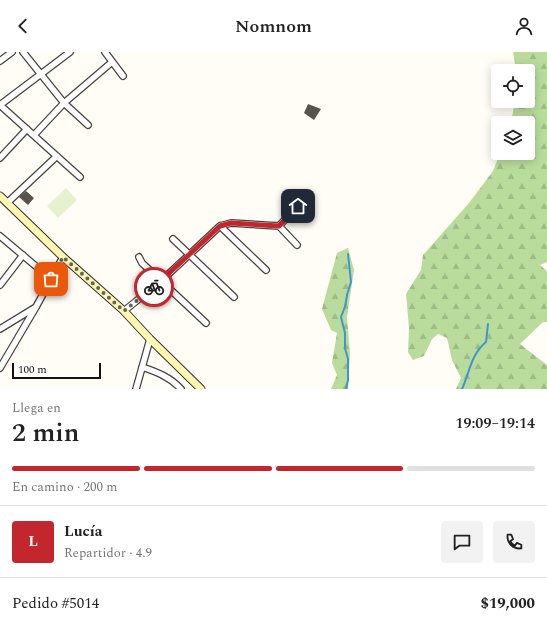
<!DOCTYPE html>
<html lang="es">
<meta charset="utf-8">
<style>
:root{--surface:#fff;--page:#f2f2f2;--text:#222;--muted:#767676;--line:#e0e0e0;--accent:#c4262e}
body{margin:0;font-family:Spectral,serif;background:var(--page);color:var(--text);height:100vh;display:flex;flex-direction:column;font-size:15px;white-space:nowrap}
*{box-sizing:border-box;margin:0}
p{font-size:13px;color:var(--muted)}
.icon{flex:none;width:22px;height:22px;fill:none;stroke:currentColor;stroke-width:2;stroke-linecap:round;stroke-linejoin:round}
.map{position:relative;height:337px;overflow:hidden}
.side{display:flex;flex-direction:column;background:var(--surface);flex:1}
.side>*{flex:none}
.controls{position:absolute;left:491px;top:12px;display:grid;gap:8px}
.controls a{display:grid;place-items:center;width:44px;height:44px;border-radius:4px;background:var(--surface);box-shadow:0 2px 10px #0003;font-size:20px}
.scale{position:absolute;left:12px;bottom:10px;width:89px;box-sizing:border-box;padding-left:4px;border:2px solid #111;border-top:0;font-size:11px;line-height:14px;white-space:nowrap;color:#111;-webkit-text-stroke:3px #fff;paint-order:stroke}
.pin{position:absolute;display:grid;place-items:center;width:34px;height:34px;color:#fff;margin:-17px;border-radius:8px;box-shadow:0 2px 6px #0006}
.courier{position:absolute;display:grid;place-items:center;width:40px;height:40px;margin:-20px;border:3px solid #c4262e;border-radius:50%;background:#fff;color:#222;box-shadow:0 1px 5px #0007}
.head em{font-style:normal;font-weight:600}
.head div{display:flex;flex-direction:column-reverse}
.head{display:flex;align-items:center;justify-content:space-between;height:68px;padding:0 12px}
h1{font-size:26px;font-weight:600;line-height:30px}
.bar{display:grid;grid-template-columns:repeat(4,1fr);gap:6px 4px;align-content:center;height:48px;padding:0 12px}
.bar i{height:5px;border-radius:3px;background:var(--line)}
.bar .active{background:var(--accent)}
.bar p{grid-column:span 4}
.line{display:flex;align-items:center;gap:10px;padding:0 12px;border-top:1px solid var(--line)}
.line div{flex:1}
.round{display:grid;place-items:center;flex:none;width:42px;height:42px;border-radius:4px;background:var(--page)}
header{display:flex;justify-content:space-between;align-items:center;height:52px;padding:0 12px;background:var(--surface);font-size:18px;font-weight:600}
.map>svg:first-child{display:block}
.forest{fill:url(#forest-firs)}
.pitch{fill:#e6f2cf}
.lines{fill:none;stroke-linecap:round;stroke-linejoin:round}
.stream{stroke:#3f96cf;stroke-width:2}
.building{fill:#5a524d}
.street-casing{stroke:#444;stroke-width:8}
.secondary-casing{stroke:#333;stroke-width:9}
.street{stroke:#fff;stroke-width:5.5}
.secondary{stroke:#fff6b0;stroke-width:7}
.done{stroke:#646461;stroke-width:4;stroke-dasharray:0 7.2}
.route{stroke:#c4262e;stroke-width:5}
</style>
<header><svg class="icon" aria-label="back" viewBox="0 0 24 24"><path d="M15 5l-7 7 7 7"/></svg>Nomnom<svg class="icon" aria-label="person" viewBox="0 0 24 24"><circle cx="12" cy="8" r="4"/><path d="M4 21q1-7 8-7t8 7"/></svg></header>
<div class="map">
<svg width="547" height="337" viewBox="0 0 547 337">
<defs>
<pattern id="forest-firs" width="22" height="20" patternUnits="userSpaceOnUse"><rect width="22" height="20" fill="#b9dc9c"/><path d="M5 1l3.5 6h-7zM16 11l3.5 6h-7z" fill="#9ebc85"/></pattern>
</defs>
<rect width="100%" height="100%" fill="#fffdf5"/>
<path class="forest" d="M 513,0 L 547,0 L 547,210 L 540,213 L 547,219 L 547,270 L 543,270 L 520,292 L 547,313 L 547,337 L 456,337 L 461,326 L 452,308 L 447,286 L 438,282 L 432,287 L 424,304 L 413,308 L 408,300 L 409,276 L 406,242 L 421,218 L 423,203 L 469,151 L 493,119 L 500,101 L 528,101 L 528,71 L 511,71 L 515,49 L 528,49 L 528,19 L 516,19 Z
M 348,196 L 354,218 L 347,265 L 350,301 L 348,337 L 331,337 L 337,323 L 332,311 L 337,281 L 331,278 L 322,257 L 337,201 Z"/>
<path class="pitch" d="M 66,136 L 77,148 L 58,166 L 47,154 Z"/>
<g class="lines">
<path class="stream" d="M 346,337 L 348,328 L 348,307 L 345,296 L 345,281 L 341,265 L 345,255 L 347,243 L 351,230 L 348,202
M 462,337 C 469,322 471,302 486,290 L 488,272"/>
</g>
<path class="building" d="M 308,52 L 321,57 L 314,68 L 304,61 Z
M 26,139 L 34,146 L 28,153 L 19,145 Z"/>
<g class="lines">
<defs>
<path id="street" d="M 23,0 L 64,51 L 88,73
M 105,0 L 123,24
M 0,9 L 12,0
M 0,53 L 80,125
M 0,53 L 70,0
M 34,83 L 64,51 L 112,10
M 0,106 L 27,77
M 7,151 L 57,104
M 220,174 L 266,218
M 279,174 L 297,193
M 0,184 L 51,227
M 173,187 L 234,245
M 139,205 L 142,211 L 206,271
M 0,233 L 23,203
M 124,259 L 161,229 L 220,174 L 231,171 L 279,174 L 298,154
M 0,277 L 36,255
M 142,315 C 157,320 170,325 181,337
M 0,316 L 36,255 L 63,205
M 136,337 L 150,287"/>
<path id="secondary" d="M 0,144 L 63,205 L 124,259 L 150,287 L 201,337"/>
</defs>
<use href="#street" class="street-casing"/>
<use href="#secondary" class="secondary-casing"/>
<use href="#street" class="street"/>
<use href="#secondary" class="secondary"/>
</g>
<g class="lines">
<path class="done" d="M 51,227 L 63,205 L 124,259 L 154,235"/>
<path class="route" d="M 154,235 L 220,174 L 231,171 L 279,174 L 298,154"/>
</g>
</svg>
<div class="controls">
<a><svg class="icon" aria-label="locate" viewBox="0 0 24 24"><circle cx="12" cy="12" r="6"/><path d="M12 2v4M12 18v4M2 12h4M18 12h4"/></svg></a>
<a><svg class="icon" aria-label="layers" viewBox="0 0 24 24"><path d="M12 4l9 5-9 5-9-5zM3 14l9 5 9-5"/></svg></a>
</div>
<div class="scale">100 m</div>
<div class="pin" style="left:51px;top:227px;background:#ea580c"><svg class="icon" aria-label="bag" viewBox="0 0 24 24"><path d="M5 8h14l-1 12H6zM9 8a3 3 0 0 1 6 0"/></svg></div>
<div class="pin" style="left:298px;top:154px;background:#1f2937"><svg class="icon" aria-label="home" viewBox="0 0 24 24"><path d="M3 11l9-7 9 7M6 9v11h12V9"/></svg></div>
<div class="courier" style="left:154px;top:235px"><svg class="icon" aria-label="bike" viewBox="0 0 24 24"><circle cx="6" cy="16" r="4"/><circle cx="18" cy="16" r="4"/><path d="M6 16l4-8h5l3 8M10 8l3 8H6M13 5h3"/></svg></div>
</div>
<section class="side">
<div class="head"><div><h1>2 min</h1><p>Llega en</p></div><em>19:09–19:14</em></div>
<div class="bar"><i class="active"></i><i class="active"></i><i class="active"></i><i></i><p>En camino · 200 m</p></div>
<div class="line" style="height:72px"><b class="round" style="background:var(--accent);color:#fff">L</b><div><b>Lucía</b><p>Repartidor · 4.9</p></div><a class="round"><svg class="icon" aria-label="chat" viewBox="0 0 24 24"><path d="M4 5h16v11H9l-5 4z"/></svg></a><a class="round"><svg class="icon" aria-label="phone" viewBox="0 0 24 24"><path d="M5 4h4l2 5-3 2q2 4 5 5l2-3 5 2v4C11 20 4 13 5 4z"/></svg></a></div>
<div class="line" style="height:52px"><div>Pedido #5014</div><b>$19,000</b></div>
</section>
